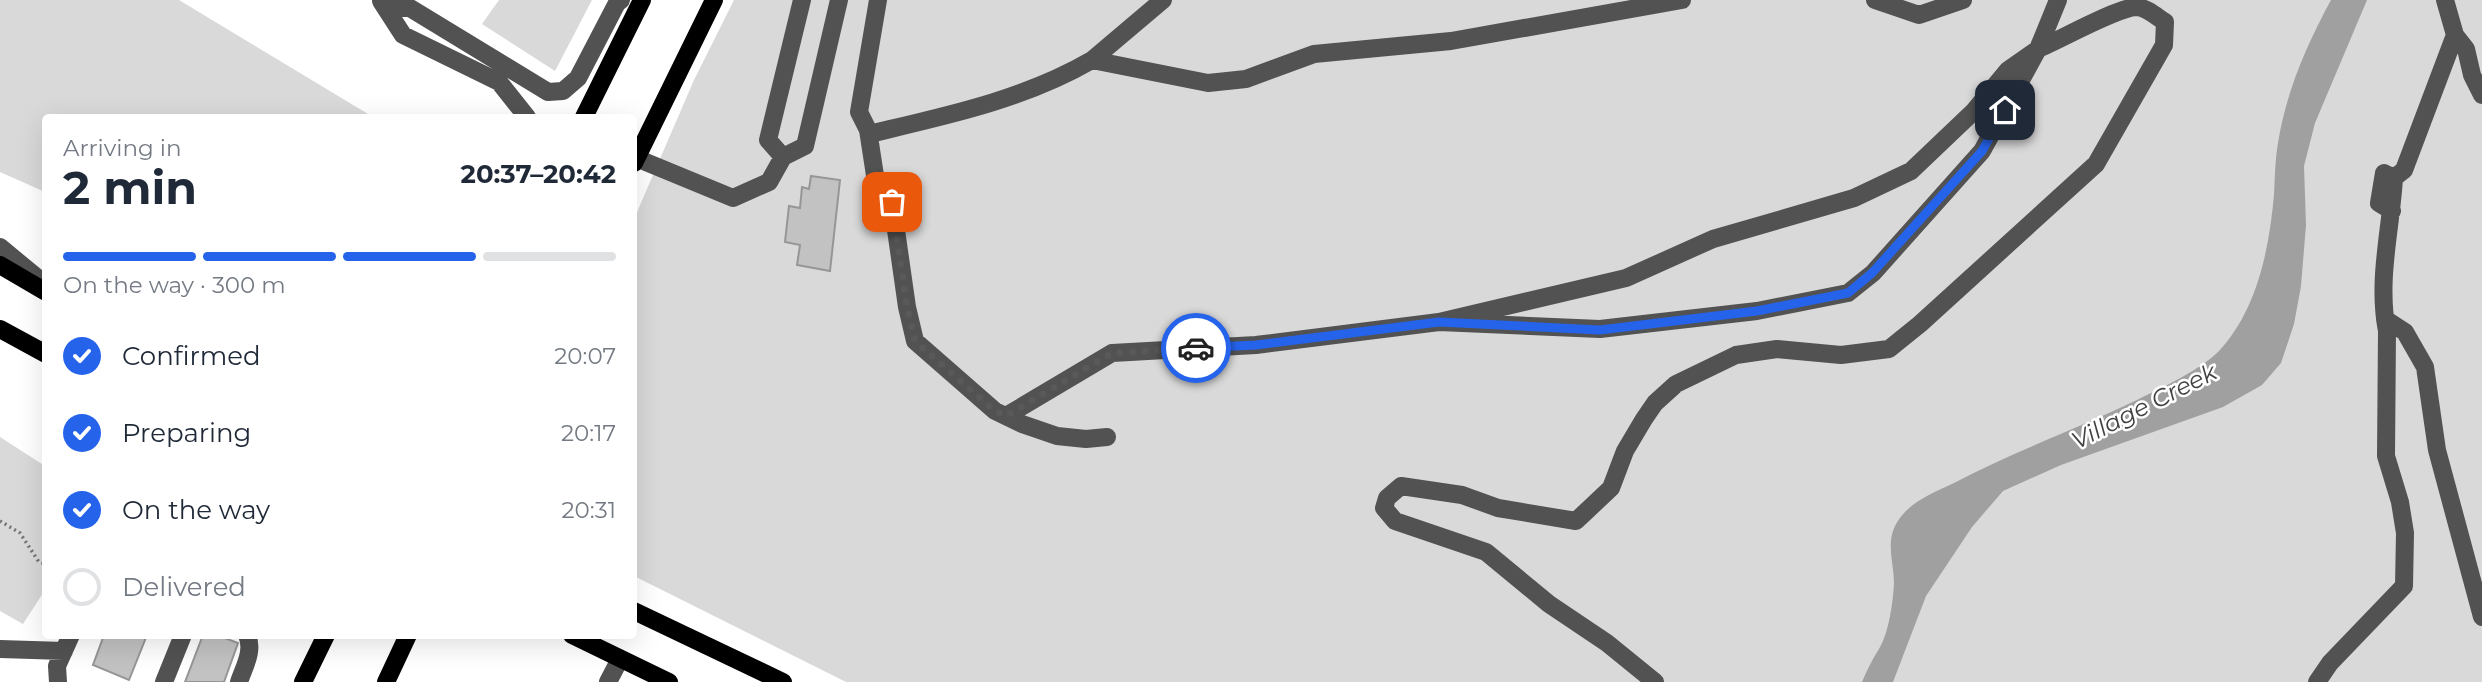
<!DOCTYPE html>
<meta charset="utf-8">
<style>
:root{--surface:#fff;--page:#f6f6f7;--text:#1f2937;--muted:#747a83;--line:#e0e1e3;--accent:#2563eb}
body{margin:0;font-family:Montserrat,sans-serif;background:var(--page);color:var(--text);height:100vh;display:flex;flex-direction:column;font-size:26px;white-space:nowrap}
*{box-sizing:border-box;margin:0}
p{font-size:23px;color:var(--muted)}
.icon{flex:none;width:38px;height:38px;fill:none;stroke:currentColor;stroke-width:2;stroke-linecap:round;stroke-linejoin:round}
.map{position:relative;flex:1;overflow:hidden}
.drawer{position:absolute;left:42px;top:114px;width:595px;height:525px;display:flex;flex-direction:column;background:var(--surface);border-radius:7px;box-shadow:0 7px 28px #0002}
.drawer>*{flex:none}
.pin{position:absolute;display:grid;place-items:center;width:60px;height:60px;color:#fff;margin:-30px;border-radius:14px;box-shadow:0 4px 10px #0006}
.courier{position:absolute;display:grid;place-items:center;width:70px;height:70px;margin:-35px;border:5px solid #2563eb;border-radius:50%;background:#fff;color:#222;box-shadow:0 2px 9px #0007}
.overview em{font-style:normal;font-weight:700}
.overview div{display:flex;flex-direction:column-reverse}
.overview{display:flex;align-items:center;justify-content:space-between;height:119px;padding:0 21px}
h1{font-size:46px;font-weight:700;line-height:52px}
.bar{display:grid;grid-template-columns:repeat(4,1fr);gap:10px 7px;align-content:center;height:84px;padding:0 21px}
.bar i{height:9px;border-radius:5px;background:var(--line)}
.bar .active{background:var(--accent)}
.bar p{grid-column:span 4}
ol{padding:0 21px;list-style:none}
li{display:flex;align-items:center;gap:21px;height:77px}
li p{margin-inline-start:auto}
li .icon{padding:7px;border-radius:50%;background:var(--accent);color:#fff;stroke-width:4}
li:last-child{color:var(--muted)}
li i{width:38px;height:38px;border:4px solid var(--line);border-radius:50%}
.map>svg:first-child{display:block}
.green{fill:#d9d9d9}
.water{fill:#a0a0a0}
.building{fill:#c2c2c2;stroke:#969696;stroke-width:2}
.lines{fill:none;stroke-linecap:round;stroke-linejoin:round}
.path{stroke:#747474;stroke-width:3.5;stroke-dasharray:2 3.5;stroke-linecap:butt}
.minor{stroke:#525252;stroke-width:18}
.major{stroke:#000;stroke-width:18}
.done{stroke:#595959;stroke-width:7;stroke-dasharray:0 12.6}
.route{stroke:#2563eb;stroke-width:9}
.labels{text-anchor:middle;dominant-baseline:central;stroke-width:5;stroke-linejoin:round;paint-order:stroke}
.water-label{font-size:24px;font-style:italic;fill:#414141;stroke:#fff}
</style>
<div class="map">
<svg width="2482" height="682" viewBox="0 0 2482 682">
<rect width="100%" height="100%" fill="#fff"/>
<path class="green" d="M 0,0 L 179,0 L 373,117 L 46,117 L 45,192 L 0,172 Z
M 499,0 L 592,0 L 555,71 L 482,24 Z
M 734,0 L 2482,0 L 2482,682 L 846,682 L 634,576 L 634,219 L 694,80 Z
M 0,437 L 45,466 L 45,590 L 23,624 L 0,611 Z"/>
<path class="water" d="M 2331,0 L 2367,0 L 2315,123 L 2304,166 L 2306,225 L 2301,286 L 2294,324 L 2281,363 L 2262,385 L 2223,407 L 2061,465 L 2003,491 L 1972,527 L 1926,596 L 1893,682 L 1862,682 C 1867,670 1872,660 1879,649 C 1889,633 1893,602 1894,583 C 1894,564 1886,544 1895,526 C 1906,503 1933,493 1954,483 C 2018,449 2086,426 2151,393 C 2170,384 2203,367 2218,352 C 2257,311 2269,250 2274,195 C 2275,178 2275,160 2278,143 C 2286,92 2307,44 2331,0 Z"/>
<path class="building" d="M 811,176 L 840,180 L 830,271 L 797,265 L 800,245 L 785,242 L 789,206 L 800,208 L 802,187 L 809,189 Z
M 104,635 L 147,635 L 129,680 L 93,665 Z
M 203,635 L 217,635 L 238,643 L 224,682 L 185,682 Z"/>
<g class="lines">
<path class="path" d="M 0,521 L 20,533 L 39,562 L 46,564"/>
<path class="minor" d="M 878,0 L 859,112 L 868,130 L 876,182 L 892,202 L 907,307 L 915,341 L 995,411 L 1022,424 L 1057,436 L 1086,439 L 1107,437
M 1875,0 L 1919,15 L 1963,0
M 381,1 L 403,35 L 499,82 L 527,117
M 386,7 L 410,8 L 548,92 L 563,91 L 578,78 L 617,3 L 621,0
M 2455,35 L 2466,49 L 2472,75 L 2482,95
M 2038,49 L 2058,0
M 1092,60 L 1163,0
M 869,134 C 945,116 1023,100 1092,60 L 1208,83 L 1246,79 L 1314,54 L 1451,41 L 1682,0
M 783,157 L 768,140 L 802,0
M 636,158 L 733,198 L 769,182 L 783,157 L 805,146 L 839,0
M 2394,178 L 2404,170 L 2455,35 L 2445,0
M 0,247 L 46,285
M 2385,319 L 2405,332 L 2425,367 L 2437,450 L 2482,617
M 1006,416 L 1112,353 L 1256,345 L 1439,322 L 1600,329 L 1757,311 L 1848,293 L 1873,273 L 1982,151 L 2038,49 L 2008,70 L 1974,111 L 1911,171 L 1854,198 L 1713,239 L 1626,278 L 1439,322
M 0,649 L 64,651
M 58,682 L 57,666 L 71,635
M 164,682 L 183,635
M 239,682 C 244,667 254,651 247,635
M 608,682 L 620,659
M 1655,682 L 1607,643 L 1549,604 L 1486,552 L 1395,521 L 1384,508 L 1387,498 L 1401,486 L 1462,495 L 1498,508 L 1576,521 L 1611,488 L 1625,451 L 1644,419 L 1655,403 L 1676,384 L 1736,355 L 1777,349 L 1841,355 L 1889,349 L 1920,324 L 2096,164 L 2164,45 L 2165,22 C 2157,17 2146,7 2136,7 C 2116,8 2060,40 2038,49
M 2317,682 L 2330,663 L 2404,586 L 2405,533 L 2400,502 L 2386,456 L 2387,331 C 2377,280 2391,229 2394,178 L 2384,173 L 2379,203 L 2392,211"/>
<path class="major" d="M 584,117 L 642,0
M 634,163 L 714,0
M 0,265 L 46,292
M 0,329 L 46,354
M 634,611 L 783,682
M 572,635 L 669,682
M 303,682 L 326,635
M 386,682 L 408,635"/>
</g>
<g class="lines">
<path class="done" d="M 892,202 L 907,307 L 915,341 L 995,411 L 1006,416 L 1112,353 L 1196,348"/>
<path class="route" d="M 1196,348 L 1256,345 L 1439,322 L 1600,330 L 1757,311 L 1848,293 L 1872,273 L 1982,151 L 2005,110"/>
</g>
<g class="labels">
<g class="water-label">
<text transform="translate(2144 406) rotate(-27)">Village Creek</text>
</g>
</g>
</svg>
<div class="pin" style="left:892px;top:202px;background:#ea580c"><svg class="icon" aria-label="bag" viewBox="0 0 24 24"><path d="M5 8h14l-1 12H6zM9 8a3 3 0 0 1 6 0"/></svg></div>
<div class="pin" style="left:2005px;top:110px;background:#1f2937"><svg class="icon" aria-label="home" viewBox="0 0 24 24"><path d="M3 11l9-7 9 7M6 9v11h12V9"/></svg></div>
<div class="courier" style="left:1196px;top:348px"><svg class="icon" aria-label="car" viewBox="0 0 24 24"><path d="M5 17H2v-5l4-1 3-4h7l3 4 3 1v5h-3M9 17h6M6 11h13"/><circle cx="7" cy="17" r="2"/><circle cx="17" cy="17" r="2"/></svg></div>
<section class="drawer">
<div class="overview"><div><h1>2 min</h1><p>Arriving in</p></div><em>20:37–20:42</em></div>
<div class="bar"><i class="active"></i><i class="active"></i><i class="active"></i><i></i><p>On the way · 300 m</p></div>
<ol>
<li><svg class="icon" aria-label="check" viewBox="0 0 24 24"><path d="M5 12l5 5 9-10"/></svg>Confirmed<p>20:07</p></li>
<li><svg class="icon" aria-label="check" viewBox="0 0 24 24"><path d="M5 12l5 5 9-10"/></svg>Preparing<p>20:17</p></li>
<li><svg class="icon" aria-label="check" viewBox="0 0 24 24"><path d="M5 12l5 5 9-10"/></svg>On the way<p>20:31</p></li>
<li><i></i>Delivered</li>
</ol>
</section>
</div>
